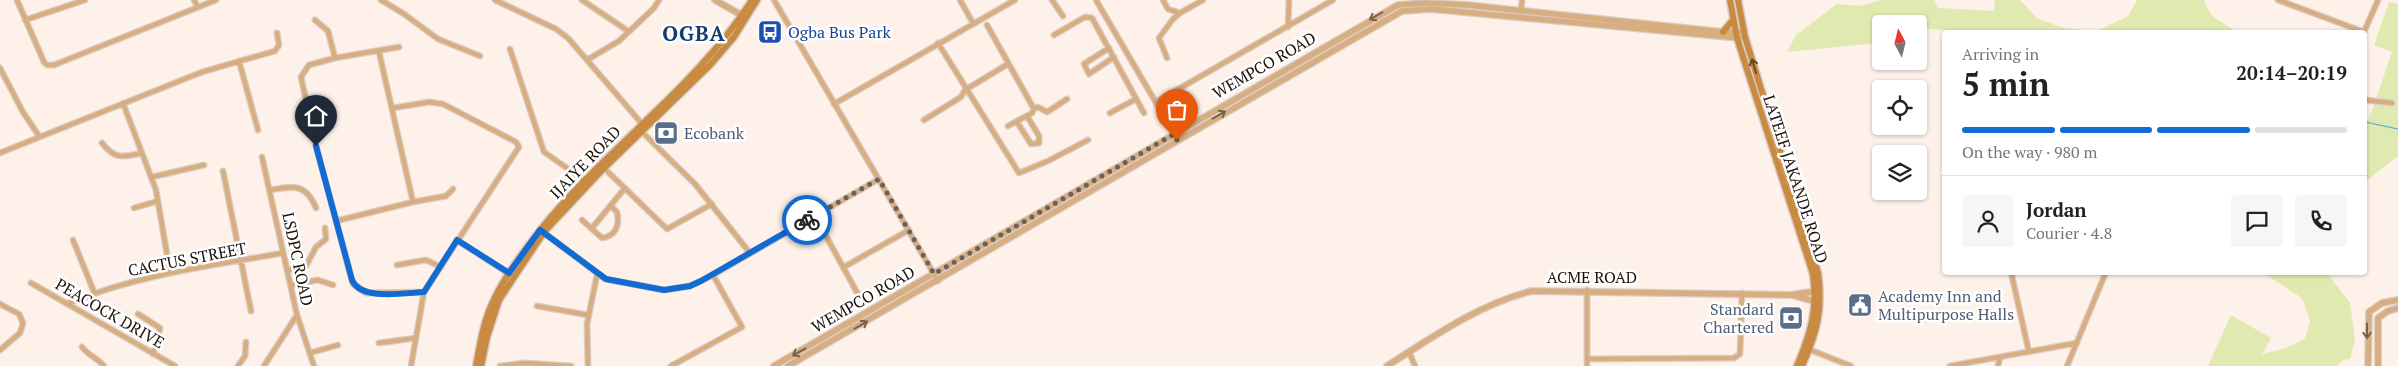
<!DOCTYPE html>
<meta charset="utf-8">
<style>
:root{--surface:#fff;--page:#f6f6f6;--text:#222;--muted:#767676;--line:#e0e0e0;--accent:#126ad3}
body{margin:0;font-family:"PT Serif",serif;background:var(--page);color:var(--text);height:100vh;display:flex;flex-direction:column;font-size:19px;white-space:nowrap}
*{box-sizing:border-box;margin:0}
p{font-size:16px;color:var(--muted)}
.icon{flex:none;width:28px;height:28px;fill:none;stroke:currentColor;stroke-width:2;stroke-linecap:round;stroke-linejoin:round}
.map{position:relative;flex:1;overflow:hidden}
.side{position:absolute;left:1942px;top:30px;width:425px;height:245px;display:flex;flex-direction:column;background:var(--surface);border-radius:5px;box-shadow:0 1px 4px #0004}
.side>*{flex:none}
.needle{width:32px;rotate:353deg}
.fabs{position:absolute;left:1872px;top:15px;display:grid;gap:10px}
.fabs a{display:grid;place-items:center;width:55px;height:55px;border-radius:5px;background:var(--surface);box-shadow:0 1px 4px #0004;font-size:25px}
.pin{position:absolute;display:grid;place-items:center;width:42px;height:42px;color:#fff;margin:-51px -21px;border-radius:50% 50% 50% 0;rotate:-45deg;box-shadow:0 0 5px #0007}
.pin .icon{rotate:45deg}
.courier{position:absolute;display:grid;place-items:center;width:50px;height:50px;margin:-25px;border:4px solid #126ad3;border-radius:50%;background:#fff;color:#222;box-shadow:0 1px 6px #0007}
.head em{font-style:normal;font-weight:800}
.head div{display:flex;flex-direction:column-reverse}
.head{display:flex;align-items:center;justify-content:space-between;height:85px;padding:0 20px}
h1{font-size:32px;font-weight:800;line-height:38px}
.bar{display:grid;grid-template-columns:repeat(4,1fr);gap:8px 5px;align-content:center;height:60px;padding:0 20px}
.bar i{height:6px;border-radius:4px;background:var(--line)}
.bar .active{background:var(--accent)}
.bar p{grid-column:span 4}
.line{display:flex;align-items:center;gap:12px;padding:0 20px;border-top:1px solid var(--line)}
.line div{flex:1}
.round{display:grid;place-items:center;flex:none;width:52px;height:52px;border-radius:5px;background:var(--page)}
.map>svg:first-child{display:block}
.green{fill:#e0eab0}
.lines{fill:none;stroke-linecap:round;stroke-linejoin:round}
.stream{stroke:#50a0d6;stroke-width:1}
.minor-casing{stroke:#d9cdc7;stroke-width:7}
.tertiary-casing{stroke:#d9cdc7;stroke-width:8}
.secondary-casing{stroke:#d9cdc7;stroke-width:9}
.minor{stroke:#d8ae81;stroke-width:4.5}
.tertiary{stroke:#d8ae81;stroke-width:5.5}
.secondary{stroke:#c98b41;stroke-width:6}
.oneway{stroke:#7a6047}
.oneway2{stroke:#6a4824}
.done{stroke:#6b605a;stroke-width:5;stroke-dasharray:0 9}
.route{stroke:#126ad3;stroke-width:6}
.labels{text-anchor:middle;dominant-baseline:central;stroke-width:5;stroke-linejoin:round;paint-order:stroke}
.transit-label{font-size:16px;fill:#164399;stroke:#fff;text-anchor:start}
.street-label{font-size:16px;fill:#1c120d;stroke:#fff}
.service-label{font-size:16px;fill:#4e5e75;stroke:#fff;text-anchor:start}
.district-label{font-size:21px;font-weight:bold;letter-spacing:1px;fill:#163d71;stroke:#fff}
</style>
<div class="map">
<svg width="2398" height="366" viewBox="0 0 2398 366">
<rect width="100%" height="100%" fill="#fdf1ea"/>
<path class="green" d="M 1881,0 L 1934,0 L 1938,8 L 1994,11 L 1995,0 L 2020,0 L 2037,18 L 2060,27 L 2095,32 L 2128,16 L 2137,0 L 2204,0 L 2211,15 L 2237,32 L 1969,32 L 1919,28 L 1919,24 L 1881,24 L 1881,42 L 1877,43 L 1787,52 L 1796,35 L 1837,4 L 1860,6 Z
M 2389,2 L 2398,4 L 2398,156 L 2365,182 L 2365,120 L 2369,119 L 2392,52 L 2374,45 Z
M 2263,273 L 2327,273 L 2350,303 L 2355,339 L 2350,359 L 2343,360 L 2337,366 L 2208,366 L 2231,315 L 2271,338 L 2262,354 L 2283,349 L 2305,339 L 2310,320 L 2302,298 Z"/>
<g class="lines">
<path class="stream" d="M 2365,122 L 2398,129"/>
<defs>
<path id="minor" d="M 17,0 L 44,62 L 47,65 L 54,65 L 216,0
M 194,0 L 198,7
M 381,0 L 404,14 L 438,39 L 480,56
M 495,0 L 556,29 L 568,38 L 643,125
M 582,0 L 628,31
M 774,0 L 938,281
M 960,0 L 973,23
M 1052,0 L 1063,16
M 1096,0 L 1176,137
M 1163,0 L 1168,9 L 1180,13 L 1203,0
M 2278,0 L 2364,32
M 1521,12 L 1522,0
M 25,20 L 85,0
M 315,20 L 328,31 L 335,58
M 987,25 L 1034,109 L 1032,113 L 1008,126
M 1288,27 L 1289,0
M 2364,32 L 2378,0
M 1054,35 L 1085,17 L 1092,18 L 1144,113
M 938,43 L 1019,173 L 1048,161 L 1088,140
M 399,47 L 335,58 L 309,65 L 301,77 L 316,146 L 353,284 L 366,293 L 424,292
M 1109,48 L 1084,64 L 1089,74 L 1114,57
M 510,49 L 544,152 L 584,180
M 1167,58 L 1159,38 L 1173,19 L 1180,13
M 587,60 L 619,41 L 654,8 L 659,0
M 239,61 L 258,130
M 0,68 L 23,112 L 39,136
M 2365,100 L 2392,103
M 1156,102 L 1333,0
M 123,103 L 156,190 L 170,272
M 834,104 L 1015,0
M 393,108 L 429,102 L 443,104 L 516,142 L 519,147 L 424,292 L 411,366
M 1034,109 L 1038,107 L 1047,112 L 1067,99
M 1110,113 L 1136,99
M 924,120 L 961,97 L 965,90 L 1008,64
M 1017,122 L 1031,144 L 1039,143 L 1039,136 L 1027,116
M 641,131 L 695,184 L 750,253
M 102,143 C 115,160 123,157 142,153
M 0,153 L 202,72 L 275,51 L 279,45 L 277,33
M 262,157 L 297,315 L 314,366
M 604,168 L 667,229 L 712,204
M 223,171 L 251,311
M 152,177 L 204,165
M 270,190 C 293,186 306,183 316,208
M 413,202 L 446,196 L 453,189
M 134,208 L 158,201
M 582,220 L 602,238 C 616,236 620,225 617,212 L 611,206
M 336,221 L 413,202 L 379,52
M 592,228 L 625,188
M 543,232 L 605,279 L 664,290 L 690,286 L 713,275 L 879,179
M 826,236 L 859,296
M 73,240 L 94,292
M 457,240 L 511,275
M 397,265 L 426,260 L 441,267
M 844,267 L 909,230
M 288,270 L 306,266 L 316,247 L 326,239 L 325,228
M 2011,272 L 2029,352
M 31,283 L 175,366
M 291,285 L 318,280 L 333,285
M 1587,290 L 1587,366
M 69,303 C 137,275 210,266 283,253
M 0,304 L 19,314 L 23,323 L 20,333 L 0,350
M 537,306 L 588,315
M 138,314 L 160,328 L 153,354
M 379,343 L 416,338
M 82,347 C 88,355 97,358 104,366
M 1808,349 L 1851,366
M 1409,352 L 1415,366
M 310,353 L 338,345
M 1587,359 L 1734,358 L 1740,354 L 1742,293
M 238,366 L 245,356 L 246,342
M 264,366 L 297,315
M 500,366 L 525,363 L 571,366
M 588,366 L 587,324 L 597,275
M 671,366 L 742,327 L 713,275
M 1950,366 L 2077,343
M 1998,366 L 2000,357
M 2067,366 L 2106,272"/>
<path id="tertiary" d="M 715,0 L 743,16
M 1792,295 L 1817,302
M 774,366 L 1398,5 L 1426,3 L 1467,5 L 1723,32 L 1739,32
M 788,366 L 1402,11 L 1431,9 L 1740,38
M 1387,366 C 1431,338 1481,303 1532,291 L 1790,295 L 1818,291
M 2368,366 L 2369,312 L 2382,303 L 2398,300
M 2378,366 L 2378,318 L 2388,311 L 2398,308"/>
<path id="secondary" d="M 1730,0 L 1737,38 L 1813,274 C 1818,309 1811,333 1797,366
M 1738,0 L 1745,37 L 1818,273 C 1823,310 1817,332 1802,366
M 1723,32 L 1733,20
M 476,366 C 480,345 483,324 492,304 C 501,283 515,264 528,246 C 594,156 692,94 752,0
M 481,366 L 487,337 L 499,300 L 544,232 L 604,168 L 710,65 L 734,37 L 757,0"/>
</defs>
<use href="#minor" class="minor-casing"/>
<use href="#tertiary" class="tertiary-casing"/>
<use href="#secondary" class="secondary-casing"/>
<use href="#minor" class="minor"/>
<use href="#tertiary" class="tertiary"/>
<use href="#secondary" class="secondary"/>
</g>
<defs><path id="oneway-shaft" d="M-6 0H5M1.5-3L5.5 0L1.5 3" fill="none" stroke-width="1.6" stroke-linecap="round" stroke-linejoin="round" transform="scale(1.25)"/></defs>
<g class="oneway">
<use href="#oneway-shaft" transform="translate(1376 16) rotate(150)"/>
<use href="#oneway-shaft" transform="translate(1219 115) rotate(-30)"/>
<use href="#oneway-shaft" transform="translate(861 325) rotate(-30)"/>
<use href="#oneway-shaft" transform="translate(2367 331) rotate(90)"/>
<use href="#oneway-shaft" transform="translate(799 352) rotate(151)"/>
</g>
<use class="oneway2" href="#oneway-shaft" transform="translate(1754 66) rotate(-107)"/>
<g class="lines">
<path class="done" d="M 807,220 L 879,179 L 934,274 L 1174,134 L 1177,140"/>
<path class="route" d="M 316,146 L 352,280 C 361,301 404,293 424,292 L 457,240 L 509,273 L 540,230 L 606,279 L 664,290 L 690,286 L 701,281 L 807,220"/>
</g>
<defs>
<symbol id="bus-square" viewBox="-11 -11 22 22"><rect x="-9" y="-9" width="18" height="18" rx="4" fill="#1a4fb4" stroke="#fff"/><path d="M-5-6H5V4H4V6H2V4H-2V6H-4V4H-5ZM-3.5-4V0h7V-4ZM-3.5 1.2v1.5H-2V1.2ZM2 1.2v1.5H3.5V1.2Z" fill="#fff"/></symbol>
<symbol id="bank-square" viewBox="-11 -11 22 22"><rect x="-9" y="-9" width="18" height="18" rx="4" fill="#5c6f8a" stroke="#fff"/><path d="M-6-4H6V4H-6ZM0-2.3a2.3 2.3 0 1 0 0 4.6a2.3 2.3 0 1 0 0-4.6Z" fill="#fff"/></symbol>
<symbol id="civic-square" viewBox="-11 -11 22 22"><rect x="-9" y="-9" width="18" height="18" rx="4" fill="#5c6f8a" stroke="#fff"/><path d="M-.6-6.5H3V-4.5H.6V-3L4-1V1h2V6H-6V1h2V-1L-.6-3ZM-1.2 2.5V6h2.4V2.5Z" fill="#fff"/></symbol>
</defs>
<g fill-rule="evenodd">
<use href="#bus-square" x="756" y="18" width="28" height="28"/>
<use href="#bank-square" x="652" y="119" width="28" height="28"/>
<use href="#civic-square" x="1846" y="291" width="28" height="28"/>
<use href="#bank-square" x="1777" y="304" width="28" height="28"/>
</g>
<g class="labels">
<g class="transit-label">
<text x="788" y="32">Ogba Bus Park</text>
</g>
<g class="street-label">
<text transform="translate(1264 65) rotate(-30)">WEMPCO ROAD</text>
<text transform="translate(585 162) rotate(-46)">IJAIYE ROAD</text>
<text transform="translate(1796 179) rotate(72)">LATEEF JAKANDE ROAD</text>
<text transform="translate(187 259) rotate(-11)">CACTUS STREET</text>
<text transform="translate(298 259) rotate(78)">LSDPC ROAD</text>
<text x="1592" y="277">ACME ROAD</text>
<text transform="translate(863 299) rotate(-30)">WEMPCO ROAD</text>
<text transform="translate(110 313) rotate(30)">PEACOCK DRIVE</text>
</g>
<g class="service-label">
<text x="684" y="133">Ecobank</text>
<text x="1878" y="296">Academy Inn and<tspan x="1878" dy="18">Multipurpose Halls</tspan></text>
<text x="1774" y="309" text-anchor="end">Standard<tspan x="1774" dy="18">Chartered</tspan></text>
</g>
<g class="district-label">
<text x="694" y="33">OGBA</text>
</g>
</g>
</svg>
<div class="fabs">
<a><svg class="needle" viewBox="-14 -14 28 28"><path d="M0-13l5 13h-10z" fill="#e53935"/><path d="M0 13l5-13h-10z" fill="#767676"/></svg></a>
<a><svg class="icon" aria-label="locate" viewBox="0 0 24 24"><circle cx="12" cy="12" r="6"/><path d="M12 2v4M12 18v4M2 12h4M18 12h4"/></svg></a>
<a><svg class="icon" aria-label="layers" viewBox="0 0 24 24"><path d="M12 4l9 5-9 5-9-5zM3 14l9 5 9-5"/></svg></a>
</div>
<div class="pin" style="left:1177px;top:140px;background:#ea580c"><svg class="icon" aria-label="bag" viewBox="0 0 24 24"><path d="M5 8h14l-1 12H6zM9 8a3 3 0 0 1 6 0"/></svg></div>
<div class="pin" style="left:316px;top:146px;background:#1f2937"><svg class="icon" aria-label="home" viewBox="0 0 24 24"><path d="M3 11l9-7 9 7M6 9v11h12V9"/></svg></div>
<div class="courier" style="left:807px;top:220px"><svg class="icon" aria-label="bike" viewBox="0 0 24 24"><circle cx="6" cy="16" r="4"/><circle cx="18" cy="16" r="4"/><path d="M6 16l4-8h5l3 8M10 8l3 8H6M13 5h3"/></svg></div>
<section class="side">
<div class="head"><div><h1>5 min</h1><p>Arriving in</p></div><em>20:14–20:19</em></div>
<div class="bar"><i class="active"></i><i class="active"></i><i class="active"></i><i></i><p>On the way · 980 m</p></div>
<div class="line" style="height:90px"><a class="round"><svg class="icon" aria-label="person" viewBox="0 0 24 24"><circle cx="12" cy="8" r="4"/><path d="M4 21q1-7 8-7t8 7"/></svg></a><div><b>Jordan</b><p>Courier · 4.8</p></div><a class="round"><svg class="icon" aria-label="chat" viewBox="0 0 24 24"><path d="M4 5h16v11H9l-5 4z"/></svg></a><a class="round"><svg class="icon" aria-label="phone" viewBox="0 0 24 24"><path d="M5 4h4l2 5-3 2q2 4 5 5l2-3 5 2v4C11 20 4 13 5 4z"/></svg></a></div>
</section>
</div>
